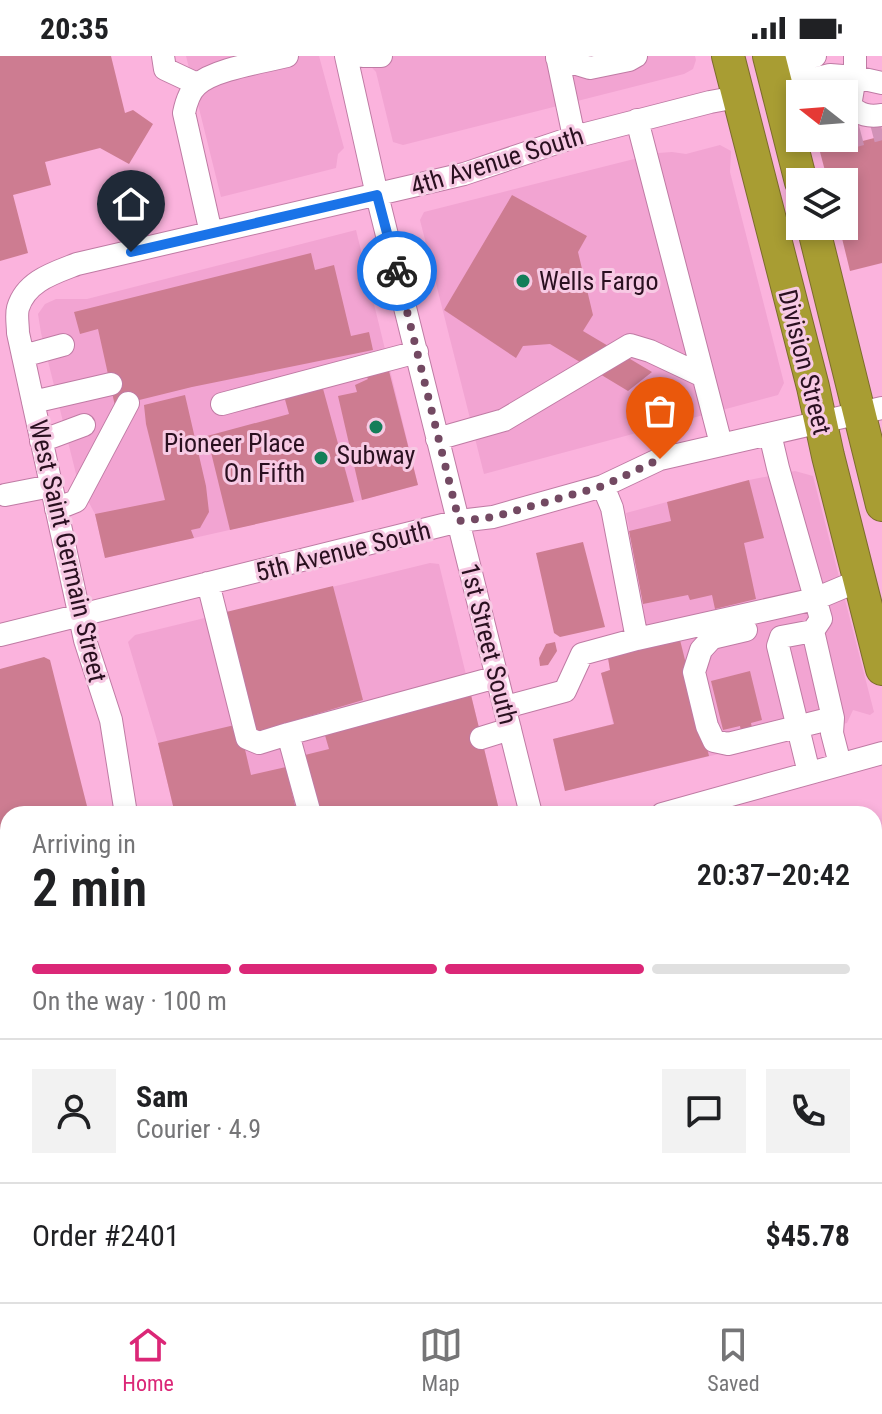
<!DOCTYPE html>
<meta charset="utf-8">
<style>
:root{--surface:#fff;--page:#f2f2f2;--text:#202124;--muted:#757577;--line:#e0e0e0;--accent:#db2777}
body{margin:0;font-family:"Roboto Condensed",sans-serif;background:var(--page);color:var(--text);height:100vh;display:flex;flex-direction:column;font-size:30px;white-space:nowrap}
*{box-sizing:border-box;margin:0}
p{font-size:26px;color:var(--muted)}
.icon{flex:none;width:44px;height:44px;fill:none;stroke:currentColor;stroke-width:2;stroke-linecap:round;stroke-linejoin:round}
.map{position:relative;flex:1;overflow:hidden}
.side{position:absolute;left:0px;top:750px;width:882px;height:496px;display:flex;flex-direction:column;background:var(--surface);border-radius:24px 24px 0 0;box-shadow:0 4px 12px #0003}
.side>*{flex:none}
.needle{width:52px;rotate:287deg}
.controls{position:absolute;left:786px;top:24px;display:grid;gap:16px}
.controls a{display:grid;place-items:center;width:72px;height:72px;border-radius:0px;background:var(--surface);box-shadow:0 4px 12px #0003;font-size:40px}
.pin{position:absolute;display:grid;place-items:center;width:68px;height:68px;color:#fff;margin:-82px -34px;border-radius:50% 50% 50% 0;rotate:-45deg;box-shadow:0 0 8px #0007}
.pin .icon{rotate:45deg}
.courier{position:absolute;display:grid;place-items:center;width:80px;height:80px;margin:-40px;border:6px solid #1a73e8;border-radius:50%;background:#fff;color:#222;box-shadow:0 2px 10px #0007}
.headline em{font-style:normal;font-weight:600}
.headline div{display:flex;flex-direction:column-reverse}
.headline{display:flex;align-items:center;justify-content:space-between;height:136px;padding:0 32px}
h1{font-size:52px;font-weight:600;line-height:60px}
.bar{display:grid;grid-template-columns:repeat(4,1fr);gap:12px 8px;align-content:center;height:96px;padding:0 32px}
.bar i{height:10px;border-radius:6px;background:var(--line)}
.bar .active{background:var(--accent)}
.bar p{grid-column:span 4}
.line{display:flex;align-items:center;gap:20px;padding:0 32px;border-top:2px solid var(--line)}
.line div{flex:1}
.round{display:grid;place-items:center;flex:none;width:84px;height:84px;border-radius:0px;background:var(--page)}
.status{display:flex;justify-content:space-between;align-items:center;height:56px;padding:0 40px;background:var(--surface);direction:ltr}
.status svg{height:22px;fill:currentColor}
.menu{display:flex;justify-content:space-around;align-items:center;height:112px;border-top:2px solid var(--line);background:var(--surface);font-size:22px;color:var(--muted)}
.menu a{display:grid;justify-items:center;gap:4px}
.menu .active{color:var(--accent)}
.map>svg:first-child{display:block}
.built{fill:#f2a4d2}
.building{fill:#cd7c91}
.lines{fill:none;stroke-linecap:round;stroke-linejoin:round}
.minor-tunnel{stroke:#d192b7;stroke-width:22;stroke-dasharray:22 11;stroke-linecap:butt}
.minor-casing{stroke:#bf7ba4;stroke-width:24}
.highway-casing{stroke:#7c6c2c;stroke-width:34}
.minor{stroke:#fff;stroke-width:22}
.highway{stroke:#a89d33;stroke-width:32}
.done{stroke:#734962;stroke-width:8;stroke-dasharray:0 14.4}
.route{stroke:#1a73e8;stroke-width:10}
.poi-dot{fill:#137e59;stroke:#f7cae4;stroke-width:3}
.labels{text-anchor:middle;dominant-baseline:central;stroke-width:6;stroke-linejoin:round;paint-order:stroke}
.street-label{font-size:26px;fill:#2a1020;stroke:#f7cae4}
.poi-label{font-size:26px;fill:#2a1020;stroke:#f7cae4;text-anchor:start}
</style>
<div class="status"><b>20:35</b><svg viewBox="0 0 49 12"><path d="M0 12V9h3v3zM5 12V6h3v6zM10 12V3h3v9zM15 12V0h3v12zM26 1h20v11H26zM47 4h2v5h-2z"/></svg></div>
<div class="map">
<svg width="882" height="1246" viewBox="0 0 882 1246">
<rect width="100%" height="100%" fill="#fbb3dd"/>
<path class="built" d="M 186,0 L 319,0 L 344,92 L 338,98 L 336,112 L 221,141 Z
M 361,0 L 695,0 L 696,4 L 693,13 L 684,18 L 403,89 L 393,86 L 376,16 Z
M 720,89 L 731,95 L 730,116 L 784,327 L 778,339 L 484,418 L 420,164 L 424,156 L 658,97 L 672,96 L 686,98 Z
M 356,174 L 418,429 L 354,446 L 105,502 L 95,458 L 78,426 L 41,277 L 38,258 L 45,248 L 56,243 L 87,243 Z
M 795,415 L 813,420 L 874,656 L 870,659 L 853,654 L 847,667 L 565,735 L 553,683 L 613,668 L 601,617 L 610,614 L 608,602 L 648,592 L 641,532 L 626,457 L 749,424 Z
M 430,507 L 439,508 L 500,758 L 175,758 L 158,687 L 128,586 L 135,579 Z
M 882,1082 L 882,1246 L 695,1246 L 693,1238 L 874,1238 L 874,1084 Z"/>
<path class="building" d="M 0,0 L 111,0 L 125,57 L 133,54 L 153,68 L 129,108 L 100,92 L 45,106 L 51,129 L 13,139 L 28,197 L 0,205 Z
M 882,80 L 882,207 L 850,215 L 839,170 L 844,170 L 844,126 L 828,126 L 820,96 Z
M 512,139 L 587,180 L 578,196 L 593,259 L 583,275 L 652,316 L 628,335 L 550,288 L 523,290 L 516,302 L 444,254 Z
M 311,197 L 315,214 L 334,209 L 351,280 L 369,276 L 373,294 L 192,331 L 115,350 L 98,273 L 80,278 L 74,256 Z
M 389,315 L 418,429 L 362,444 L 338,340 L 357,336 L 355,329 L 368,323 L 366,320 Z
M 322,329 L 354,446 L 230,474 L 207,380 L 289,358 L 284,340 Z
M 185,339 L 206,430 L 209,456 L 200,472 L 191,474 L 194,482 L 105,502 L 95,458 L 165,444 L 146,368 L 144,349 Z
M 749,424 L 764,482 L 744,487 L 756,543 L 715,553 L 712,539 L 690,544 L 688,539 L 643,548 L 629,475 L 671,465 L 667,446 Z
M 583,486 L 605,571 L 560,581 L 554,577 L 536,497 Z
M 333,530 L 363,644 L 253,677 L 222,557 Z
M 680,584 L 709,700 L 565,735 L 553,683 L 614,668 L 601,617 L 610,614 L 608,602 Z
M 555,586 L 557,595 L 548,609 L 540,610 L 539,602 L 546,588 Z
M 44,601 L 50,604 L 89,758 L 8,758 L 8,873 L 0,874 L 0,613 Z
M 750,615 L 762,664 L 751,667 L 752,672 L 741,675 L 740,670 L 723,674 L 711,625 Z
M 471,639 L 500,758 L 315,758 L 301,700 L 329,693 L 324,676 Z
M 239,668 L 251,719 L 286,711 L 297,758 L 175,758 L 158,687 Z
M 7,949 L 8,1080 L 0,1082 L 0,1048 L 2,1048 L 0,1036 L 0,951 Z
M 882,1082 L 882,1201 L 874,1203 L 874,1084 Z
M 8,1096 L 8,1206 L 7,1206 L 0,1179 L 0,1099 Z
M 291,1238 L 411,1238 L 413,1244 L 409,1246 L 293,1246 Z
M 426,1238 L 624,1238 L 626,1246 L 428,1246 Z"/>
<g class="lines">
<path class="minor-tunnel" d="M 840,84 L 882,73"/>
<defs>
<path id="minor" d="M 163,0 L 165,13 L 197,28
M 346,0 L 377,139 L 531,758
M 363,0 L 381,0
M 557,0 L 574,81
M 557,2 L 590,12 L 629,4 L 636,0
M 785,19 L 793,6 L 815,0
M 774,21 L 785,19 L 798,27 L 830,19 L 855,21 L 882,27
M 844,50 L 850,50 C 861,59 868,61 882,59
M 850,50 L 855,21 L 855,0
M 637,64 L 721,388
M 833,82 L 840,84
M 211,177 L 184,57 C 186,47 189,36 197,29 C 214,13 264,6 287,0
M 23,300 L 63,289
M 33,346 L 111,328
M 222,348 L 417,296
M 770,378 L 778,412 L 821,563 L 813,575
M 437,383 L 504,364 L 630,289 L 650,295 L 703,320
M 41,385 L 84,369
M 603,430 L 612,452 L 637,583
M 5,439 L 51,430
M 56,453 L 76,445 L 128,347
M 208,527 L 247,682 L 259,687 L 288,678
M 746,574 L 712,582 L 701,594 L 694,616 L 707,670 L 714,685 L 728,688 L 833,662
M 0,579 L 459,465 L 493,461 L 603,430 L 660,403 L 882,352
M 506,651 L 565,635 L 582,598 L 637,583 L 815,543 L 846,530 L 861,527
M 481,682 L 510,673
M 809,717 L 778,590 L 781,581 L 813,575 L 833,662 L 832,677 L 840,708
M 126,758 L 111,664 L 85,584 L 18,277 C 18,269 16,259 18,252 C 26,225 54,217 77,208 L 464,118 L 574,81 L 710,46 L 737,41
M 310,758 L 288,678 L 497,621
M 662,758 L 882,697
M 0,897 L 8,933
M 874,1044 L 882,1042
M 256,1238 L 258,1246
M 659,1238 L 661,1246
M 73,1246 L 104,1238"/>
<path id="highway" d="M 728,0 L 813,331 L 828,400 L 882,613
M 769,0 L 801,126
M 813,170 L 882,449"/>
</defs>
<use href="#minor" class="minor-casing"/>
<use href="#highway" class="highway-casing"/>
<use href="#minor" class="minor"/>
<use href="#highway" class="highway"/>
</g>
<g class="lines">
<path class="done" d="M 397,215 L 459,465 L 493,461 L 603,430 L 660,403"/>
<path class="route" d="M 131,196 L 377,139 L 397,215"/>
</g>
<g class="poi-dot">
<circle cx="523" cy="225" r="8"/>
<circle cx="376" cy="371" r="8"/>
<circle cx="321" cy="402" r="8"/>
</g>
<g class="labels">
<g class="street-label">
<text transform="translate(497 105) rotate(-17)">4th Avenue South</text>
<text transform="translate(805 306) rotate(76)">Division Street</text>
<text transform="translate(68 495) rotate(77)">West Saint Germain Street</text>
<text transform="translate(343 495) rotate(-14)">5th Avenue South</text>
<text transform="translate(489 588) rotate(76)">1st Street South</text>
</g>
<g class="poi-label">
<text x="539" y="225">Wells Fargo</text>
<text x="305" y="387" text-anchor="end">Pioneer Place<tspan x="305" dy="30">On Fifth</tspan></text>
<text x="376" y="399" text-anchor="middle">Subway</text>
</g>
</g>
</svg>
<div class="controls">
<a><svg class="needle" viewBox="-14 -14 28 28"><path d="M0-13l5 13h-10z" fill="#e53935"/><path d="M0 13l5-13h-10z" fill="#757577"/></svg></a>
<a><svg class="icon" aria-label="layers" viewBox="0 0 24 24"><path d="M12 4l9 5-9 5-9-5zM3 14l9 5 9-5"/></svg></a>
</div>
<div class="pin" style="left:660px;top:403px;background:#ea580c"><svg class="icon" aria-label="bag" viewBox="0 0 24 24"><path d="M5 8h14l-1 12H6zM9 8a3 3 0 0 1 6 0"/></svg></div>
<div class="pin" style="left:131px;top:196px;background:#1f2937"><svg class="icon" aria-label="home" viewBox="0 0 24 24"><path d="M3 11l9-7 9 7M6 9v11h12V9"/></svg></div>
<div class="courier" style="left:397px;top:215px"><svg class="icon" aria-label="bike" viewBox="0 0 24 24"><circle cx="6" cy="16" r="4"/><circle cx="18" cy="16" r="4"/><path d="M6 16l4-8h5l3 8M10 8l3 8H6M13 5h3"/></svg></div>
<section class="side">
<div class="headline"><div><h1>2 min</h1><p>Arriving in</p></div><em>20:37–20:42</em></div>
<div class="bar"><i class="active"></i><i class="active"></i><i class="active"></i><i></i><p>On the way · 100 m</p></div>
<div class="line" style="height:144px"><a class="round"><svg class="icon" aria-label="person" viewBox="0 0 24 24"><circle cx="12" cy="8" r="4"/><path d="M4 21q1-7 8-7t8 7"/></svg></a><div><b>Sam</b><p>Courier · 4.9</p></div><a class="round"><svg class="icon" aria-label="chat" viewBox="0 0 24 24"><path d="M4 5h16v11H9l-5 4z"/></svg></a><a class="round"><svg class="icon" aria-label="phone" viewBox="0 0 24 24"><path d="M5 4h4l2 5-3 2q2 4 5 5l2-3 5 2v4C11 20 4 13 5 4z"/></svg></a></div>
<div class="line" style="height:104px"><div>Order #2401</div><b>$45.78</b></div>
</section>
</div>
<nav class="menu">
<a class="active"><svg class="icon" aria-label="home" viewBox="0 0 24 24"><path d="M3 11l9-7 9 7M6 9v11h12V9"/></svg>Home</a>
<a><svg class="icon" aria-label="map" viewBox="0 0 24 24"><path d="M3 6l6-2 6 2 6-2v14l-6 2-6-2-6 2zM9 4v14M15 6v14"/></svg>Map</a>
<a><svg class="icon" aria-label="saved" viewBox="0 0 24 24"><path d="M7 4h10v16l-5-4-5 4z"/></svg>Saved</a>
</nav>
